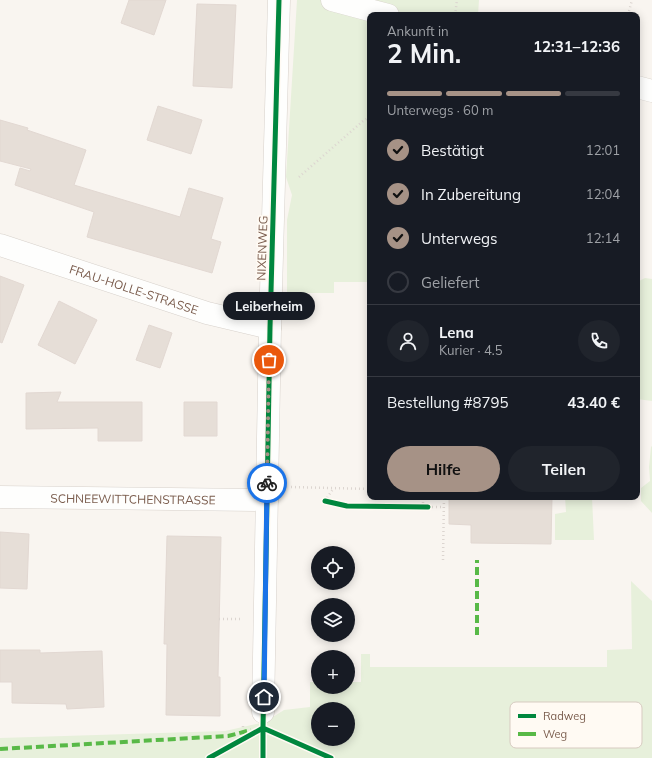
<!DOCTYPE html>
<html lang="de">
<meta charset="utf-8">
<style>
:root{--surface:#171b24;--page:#20242c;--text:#f1f3f6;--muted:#9ea1a6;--line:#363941;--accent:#a69286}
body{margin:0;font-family:Mulish,sans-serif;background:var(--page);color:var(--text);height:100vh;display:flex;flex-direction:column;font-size:15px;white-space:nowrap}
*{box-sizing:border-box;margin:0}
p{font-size:13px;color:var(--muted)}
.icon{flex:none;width:22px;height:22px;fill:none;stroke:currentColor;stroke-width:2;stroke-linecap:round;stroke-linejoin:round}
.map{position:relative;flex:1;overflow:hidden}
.panel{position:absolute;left:367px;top:12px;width:273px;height:488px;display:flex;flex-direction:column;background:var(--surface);border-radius:8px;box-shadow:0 2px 10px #0003}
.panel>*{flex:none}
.controls{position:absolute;left:311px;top:546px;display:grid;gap:8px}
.controls a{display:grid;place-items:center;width:44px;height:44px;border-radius:50%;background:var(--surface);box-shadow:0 2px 10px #0003;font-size:20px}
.pin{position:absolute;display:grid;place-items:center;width:34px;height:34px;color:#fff;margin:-17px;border:2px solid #fff;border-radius:50%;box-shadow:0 1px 4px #0007}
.courier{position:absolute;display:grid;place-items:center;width:40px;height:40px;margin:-20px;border:3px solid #1a73e8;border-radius:50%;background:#fff;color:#222;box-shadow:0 1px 5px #0007}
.bubble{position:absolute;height:28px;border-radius:14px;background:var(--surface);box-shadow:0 2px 10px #0003;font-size:13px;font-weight:700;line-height:28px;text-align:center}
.head em{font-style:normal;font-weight:700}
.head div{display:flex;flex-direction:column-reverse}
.head{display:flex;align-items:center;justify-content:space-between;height:68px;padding:0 20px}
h1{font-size:26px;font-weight:700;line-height:30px}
.bar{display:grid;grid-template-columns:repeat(4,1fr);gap:6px 4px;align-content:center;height:48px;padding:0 20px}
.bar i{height:5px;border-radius:3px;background:var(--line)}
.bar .active{background:var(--accent)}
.bar p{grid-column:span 4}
.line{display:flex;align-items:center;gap:10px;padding:0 20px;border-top:1px solid var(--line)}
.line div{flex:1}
.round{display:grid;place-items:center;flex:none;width:42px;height:42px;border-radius:21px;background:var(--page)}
ol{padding:0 20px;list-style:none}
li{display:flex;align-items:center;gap:12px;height:44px}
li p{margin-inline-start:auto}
li .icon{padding:4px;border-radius:50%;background:var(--accent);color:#111;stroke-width:4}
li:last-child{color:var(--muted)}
li i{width:22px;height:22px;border:2px solid var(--line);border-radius:50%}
.action{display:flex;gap:8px;margin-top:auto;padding:8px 20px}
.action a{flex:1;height:46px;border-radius:24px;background:var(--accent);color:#111;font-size:16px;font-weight:700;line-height:46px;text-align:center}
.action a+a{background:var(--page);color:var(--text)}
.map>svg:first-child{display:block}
.green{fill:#e7f0db;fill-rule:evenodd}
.building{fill:#e6ded7;stroke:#e2d8d2}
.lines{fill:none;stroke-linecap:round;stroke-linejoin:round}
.street-casing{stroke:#d7d1cb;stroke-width:23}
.path{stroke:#dcd5d0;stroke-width:2.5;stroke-dasharray:1 3;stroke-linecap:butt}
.street{stroke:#fefefd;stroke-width:22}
.quiet{stroke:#58b947;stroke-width:4;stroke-dasharray:8 4;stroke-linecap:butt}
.cycleway-casing{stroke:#fffaf3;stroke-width:8}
.cycleway{stroke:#00873e;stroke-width:5}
.done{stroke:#a69286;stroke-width:4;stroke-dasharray:0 7.2}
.route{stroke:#1a73e8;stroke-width:5}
.labels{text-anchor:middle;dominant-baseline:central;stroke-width:3.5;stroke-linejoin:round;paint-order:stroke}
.street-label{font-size:12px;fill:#7a5c4d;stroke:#fffaf3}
.key{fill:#fffaf3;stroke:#d7cbc1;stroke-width:1}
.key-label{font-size:11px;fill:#7a5c4d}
</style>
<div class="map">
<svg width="652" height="758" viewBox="0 0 652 758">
<rect width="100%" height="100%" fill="#f9f5f0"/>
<path class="green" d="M 297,0 L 479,0 L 478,15 L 370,15 L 370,282 L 334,282 L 334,293 L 287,293 L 287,220 L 292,195 L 286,177 Z
M 645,278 L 652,279 L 652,401 L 637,399 L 637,282 Z
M 652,446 L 652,513 L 641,501 L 641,488 L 650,481 L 649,467 L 651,447 Z
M 565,497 L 592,497 L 594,540 L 555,540 L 555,514 L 566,512 Z
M 631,581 L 652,601 L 652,758 L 0,758 L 0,738 L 225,731 L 265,722 L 284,710 L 310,707 L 310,682 L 318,682 L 318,687 L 348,687 L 348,682 L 361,682 L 361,654 L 370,654 L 370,667 L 607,667 L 607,650 L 632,649 ZM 318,709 L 348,709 L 348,739 L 318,739 Z"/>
<path class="building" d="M 129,0 L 166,0 L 154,35 L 121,23 Z
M 197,4 L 236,5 L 232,88 L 193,86 Z
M 158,106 L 202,120 L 191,154 L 147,140 Z
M 0,120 L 28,128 L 27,130 L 86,150 L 74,185 L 180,217 L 189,188 L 223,198 L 211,239 L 221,242 L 212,273 L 87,237 L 94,212 L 15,185 L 20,168 L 30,171 L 31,169 L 0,161 Z
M 0,276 L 24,285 L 2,343 L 0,342 Z
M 59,301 L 97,320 L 75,364 L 38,345 Z
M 149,325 L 172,333 L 160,368 L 136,360 Z
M 61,392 L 57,402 L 142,402 L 142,441 L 98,441 L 98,428 L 26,429 L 26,393 Z
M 184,402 L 217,402 L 217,436 L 184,436 Z
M 449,497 L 552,497 L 551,544 L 471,543 L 471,525 L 449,524 Z
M 0,532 L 29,534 L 27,589 L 0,588 Z
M 167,536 L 221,537 L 218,677 L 220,677 L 220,716 L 166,715 L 167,644 L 164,644 Z
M 0,650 L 40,650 L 40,653 L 102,651 L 104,707 L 67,709 L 66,704 L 12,703 L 12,682 L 0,682 Z"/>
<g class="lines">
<defs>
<g id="street">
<path d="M 332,0 L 388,15"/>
<path d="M 637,87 L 652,91"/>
<path id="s1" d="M 0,245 L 207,313 L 270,328"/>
<path id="s2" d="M 0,497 L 267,500"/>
<path d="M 263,712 L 270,328 L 279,0"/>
</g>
</defs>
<use href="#street" class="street-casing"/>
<path class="path" d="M 455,15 L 457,0
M 628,15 L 632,0
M 299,177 L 363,121 L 370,117
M 291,487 L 370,489
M 325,501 L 333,489
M 423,507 L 423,497
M 428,507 L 444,507
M 443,560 L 444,497
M 219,619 L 240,619
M 243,726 L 243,732"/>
<use href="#street" class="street"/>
<path class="quiet" d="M 477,635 L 477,560
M 0,749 L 228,736 L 251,730"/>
<defs>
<path id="cycleway" d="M 325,501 L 347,506 L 428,507
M 209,758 L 263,728 L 331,758
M 263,758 L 263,728 L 270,328 L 279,0"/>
</defs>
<use href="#cycleway" class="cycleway-casing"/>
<use href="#cycleway" class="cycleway"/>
</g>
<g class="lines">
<path class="done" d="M 267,483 L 269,360"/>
<path class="route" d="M 264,697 L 267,483"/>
</g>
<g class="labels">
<g class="street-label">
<text transform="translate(262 248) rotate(-88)">NIXENWEG</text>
<text stroke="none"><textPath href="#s1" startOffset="141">FRAU-HOLLE-STRASSE</textPath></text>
<text stroke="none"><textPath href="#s2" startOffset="133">SCHNEEWITTCHENSTRASSE</textPath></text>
</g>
</g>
<rect x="510" y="702" width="132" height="46" rx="6" class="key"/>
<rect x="518" y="714" width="18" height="4" fill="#00873e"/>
<rect x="518" y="732" width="18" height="4" fill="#58b947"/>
<g class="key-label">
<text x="543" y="720">Radweg</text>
<text x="543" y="738">Weg</text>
</g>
</svg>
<div class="controls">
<a><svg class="icon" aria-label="locate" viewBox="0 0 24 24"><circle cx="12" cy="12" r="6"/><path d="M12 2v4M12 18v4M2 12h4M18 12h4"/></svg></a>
<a><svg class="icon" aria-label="layers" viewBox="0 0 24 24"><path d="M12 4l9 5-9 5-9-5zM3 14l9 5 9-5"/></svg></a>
<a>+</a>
<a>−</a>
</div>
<div class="pin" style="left:269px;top:360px;background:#ea580c"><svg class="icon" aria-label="bag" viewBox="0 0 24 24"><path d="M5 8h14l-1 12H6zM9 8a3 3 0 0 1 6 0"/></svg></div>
<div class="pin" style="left:264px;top:697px;background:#1f2937"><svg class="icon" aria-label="home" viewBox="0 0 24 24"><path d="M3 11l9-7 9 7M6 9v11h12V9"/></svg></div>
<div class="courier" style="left:267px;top:483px"><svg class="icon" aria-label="bike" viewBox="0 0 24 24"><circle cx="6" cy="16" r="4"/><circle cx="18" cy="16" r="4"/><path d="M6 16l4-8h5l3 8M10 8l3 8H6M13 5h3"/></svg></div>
<div class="bubble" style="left:223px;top:292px;width:92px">Leiberheim</div>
<section class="panel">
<div class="head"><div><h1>2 Min.</h1><p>Ankunft in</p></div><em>12:31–12:36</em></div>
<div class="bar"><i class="active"></i><i class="active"></i><i class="active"></i><i></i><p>Unterwegs · 60 m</p></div>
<ol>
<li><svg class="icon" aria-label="check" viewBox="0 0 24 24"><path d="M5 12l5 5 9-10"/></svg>Bestätigt<p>12:01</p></li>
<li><svg class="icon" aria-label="check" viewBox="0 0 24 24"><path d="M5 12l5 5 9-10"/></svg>In Zubereitung<p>12:04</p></li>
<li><svg class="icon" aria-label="check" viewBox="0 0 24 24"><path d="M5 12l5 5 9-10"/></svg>Unterwegs<p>12:14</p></li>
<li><i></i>Geliefert</li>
</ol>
<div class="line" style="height:72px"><a class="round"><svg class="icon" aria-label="person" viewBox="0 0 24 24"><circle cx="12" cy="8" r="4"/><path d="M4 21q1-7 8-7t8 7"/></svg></a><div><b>Lena</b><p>Kurier · 4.5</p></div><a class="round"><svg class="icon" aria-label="phone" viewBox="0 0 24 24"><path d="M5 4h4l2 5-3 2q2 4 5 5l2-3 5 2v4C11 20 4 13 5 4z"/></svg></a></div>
<div class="line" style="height:52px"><div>Bestellung #8795</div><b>43.40 €</b></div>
<div class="action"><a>Hilfe</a><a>Teilen</a></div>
</section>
</div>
